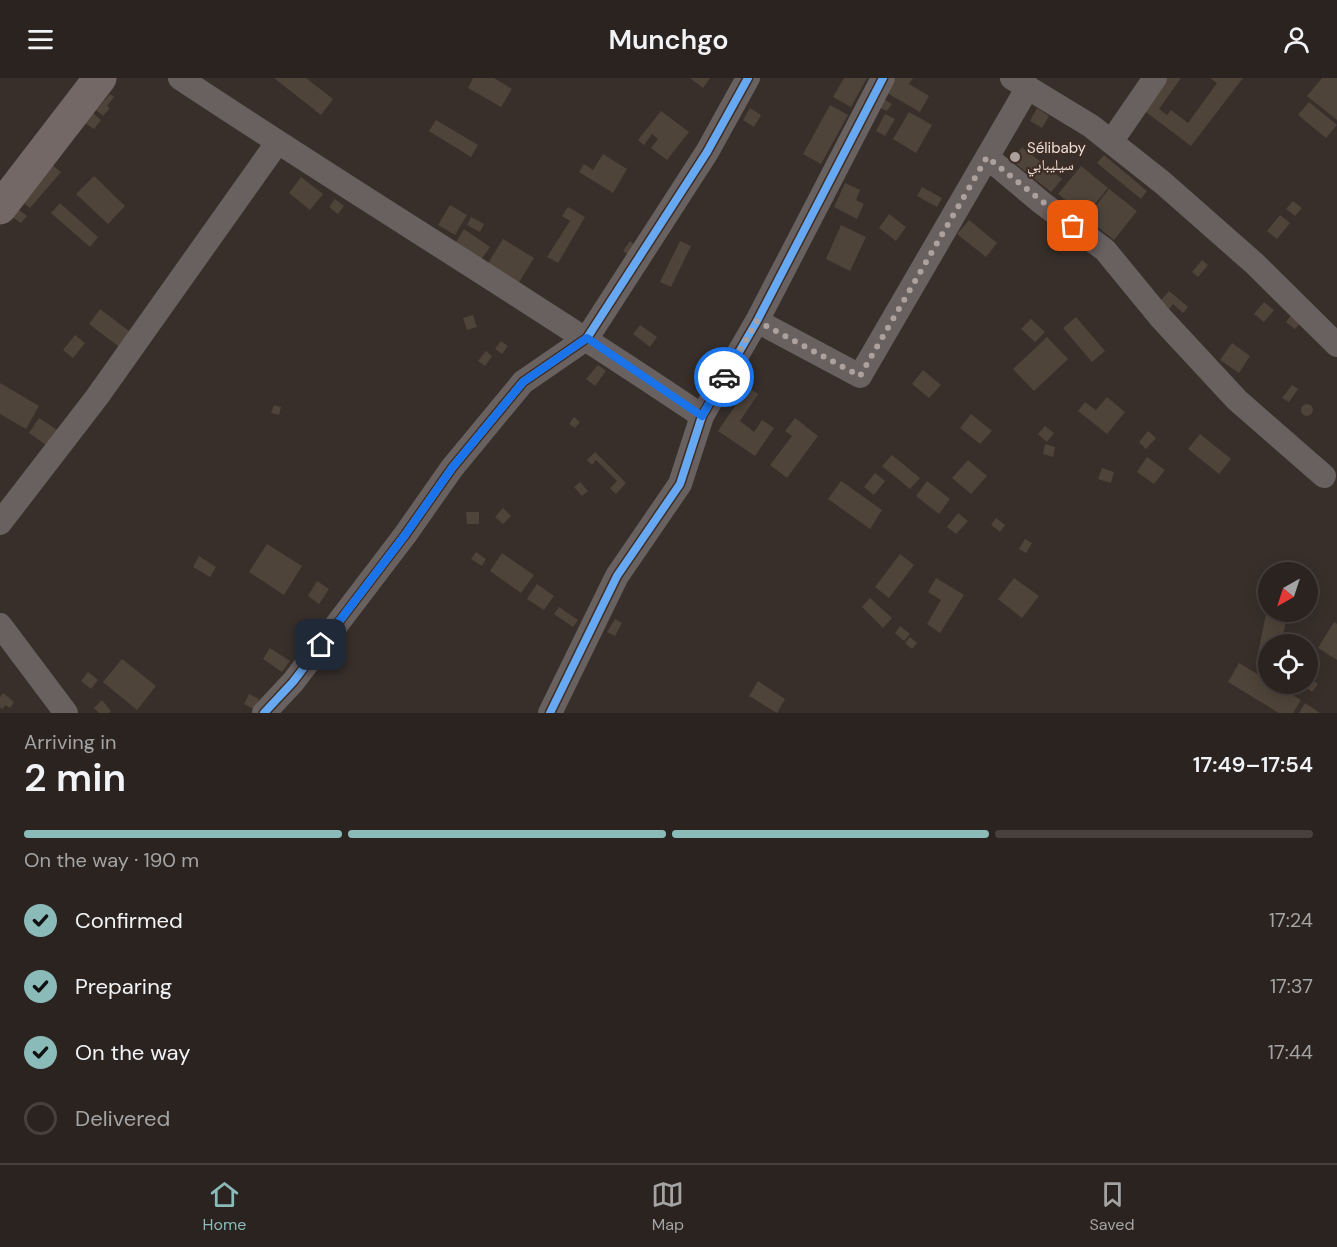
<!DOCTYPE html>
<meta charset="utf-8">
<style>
:root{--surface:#2a2320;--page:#322b29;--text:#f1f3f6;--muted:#a5a4a5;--line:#46403e;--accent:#8bbbb9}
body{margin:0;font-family:"DM Sans","Noto Naskh Arabic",sans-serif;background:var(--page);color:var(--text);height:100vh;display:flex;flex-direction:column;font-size:22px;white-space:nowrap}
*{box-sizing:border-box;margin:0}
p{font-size:20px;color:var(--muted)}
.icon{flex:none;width:33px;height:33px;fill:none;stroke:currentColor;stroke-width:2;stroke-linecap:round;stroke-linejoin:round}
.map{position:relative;height:635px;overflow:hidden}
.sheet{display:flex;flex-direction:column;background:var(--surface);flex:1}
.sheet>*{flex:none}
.needle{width:39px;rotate:219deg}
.buttons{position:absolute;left:1258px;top:484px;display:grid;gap:12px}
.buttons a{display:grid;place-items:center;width:60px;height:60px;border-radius:50%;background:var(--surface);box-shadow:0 3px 15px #0003,0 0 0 2px var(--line);font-size:30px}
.pin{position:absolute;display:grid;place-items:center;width:51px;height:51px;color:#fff;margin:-26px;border-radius:12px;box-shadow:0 3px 9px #0006}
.courier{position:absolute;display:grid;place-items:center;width:60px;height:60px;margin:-30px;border:4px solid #1a73e8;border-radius:50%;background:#fff;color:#222;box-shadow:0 2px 8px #0007}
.summary em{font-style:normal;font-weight:600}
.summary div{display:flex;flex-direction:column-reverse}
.summary{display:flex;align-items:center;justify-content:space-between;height:102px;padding:0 24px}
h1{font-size:39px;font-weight:600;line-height:45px}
.bar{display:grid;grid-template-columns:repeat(4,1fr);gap:9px 6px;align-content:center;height:72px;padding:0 24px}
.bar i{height:8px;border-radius:4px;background:var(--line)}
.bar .selected{background:var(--accent)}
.bar p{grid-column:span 4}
ol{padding:0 24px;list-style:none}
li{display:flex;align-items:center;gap:18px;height:66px}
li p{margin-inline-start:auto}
li .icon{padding:6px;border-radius:50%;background:var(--accent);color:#111;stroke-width:4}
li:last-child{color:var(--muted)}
li i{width:33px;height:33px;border:3px solid var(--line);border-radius:50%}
header{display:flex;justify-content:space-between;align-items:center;height:78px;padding:0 24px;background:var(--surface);font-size:27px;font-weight:600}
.tabs{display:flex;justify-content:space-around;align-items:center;height:84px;border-top:2px solid var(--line);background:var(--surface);font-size:16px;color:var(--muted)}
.tabs a{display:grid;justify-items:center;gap:3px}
.tabs .selected{color:var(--accent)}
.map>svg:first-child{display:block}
.building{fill:#4f4439}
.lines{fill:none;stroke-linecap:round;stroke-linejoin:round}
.minor{stroke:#696060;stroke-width:24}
.primary{stroke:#746866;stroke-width:33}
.cycleway-casing{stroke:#3e2d24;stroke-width:11}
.cycleway{stroke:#66a8f1;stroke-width:8}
.done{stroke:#aca19c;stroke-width:6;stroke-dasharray:0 10.8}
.route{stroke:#1a73e8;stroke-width:8}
.poi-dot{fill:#aca19c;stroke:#3e2d24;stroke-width:2}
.labels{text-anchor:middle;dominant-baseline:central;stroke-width:4.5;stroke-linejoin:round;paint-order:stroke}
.poi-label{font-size:15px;fill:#eadfd9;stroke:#3e2d24;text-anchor:start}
</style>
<header><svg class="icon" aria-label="menu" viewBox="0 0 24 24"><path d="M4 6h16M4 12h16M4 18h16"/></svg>Munchgo<svg class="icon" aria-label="person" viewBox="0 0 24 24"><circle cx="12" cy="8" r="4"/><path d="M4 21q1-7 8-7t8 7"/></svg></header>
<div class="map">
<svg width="1337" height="635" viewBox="0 0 1337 635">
<rect width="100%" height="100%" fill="#382f2a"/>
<path class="building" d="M 274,0 L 306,0 L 333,21 L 321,37 Z
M 473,0 L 494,0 L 512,11 L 501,29 L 468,10 Z
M 690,0 L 710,0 L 703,10 Z
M 844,0 L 867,0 L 851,29 L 833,19 Z
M 896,0 L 913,0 L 909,6 L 929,18 L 920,34 L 887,15 Z
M 1166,0 L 1181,0 L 1159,31 L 1167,37 L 1171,32 L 1188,45 L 1217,5 L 1210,0 L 1243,0 L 1191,68 L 1142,31 Z
M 1322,0 L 1337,0 L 1337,42 L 1307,18 Z
M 110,16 L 114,19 L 107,28 L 110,30 L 103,38 L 96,32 Z
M 882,20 L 892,26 L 887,33 L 877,28 Z
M 1309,24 L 1337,47 L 1326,60 L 1298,37 Z
M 830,27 L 848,37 L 821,86 L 803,76 Z
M 750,30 L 761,37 L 754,49 L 743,42 Z
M 1037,30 L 1049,38 L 1042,50 L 1030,43 Z
M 661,33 L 689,54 L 667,82 L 651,70 L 658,61 L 652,56 L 644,67 L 638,62 Z
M 909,34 L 932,47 L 916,75 L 893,61 Z
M 93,35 L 101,42 L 94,51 L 85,45 Z
M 885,36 L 895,41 L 885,58 L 876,53 Z
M 436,42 L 478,67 L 471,79 L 429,53 Z
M 1022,69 L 1062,101 L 1051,114 L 1011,82 Z
M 603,76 L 627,91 L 613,115 L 579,94 L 584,86 L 593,92 Z
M 1104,77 L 1147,113 L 1141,121 L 1097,85 Z
M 51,86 L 61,94 L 30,130 L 20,122 Z
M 1081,88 L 1108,110 L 1085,138 L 1058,116 Z
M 94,98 L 125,128 L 108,146 L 76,116 Z
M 301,99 L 323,116 L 310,132 L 289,115 Z
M 845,105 L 860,112 L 856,122 L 864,126 L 857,141 L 834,129 Z
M 922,109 L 942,120 L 937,129 L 917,118 Z
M 1109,111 L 1137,133 L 1114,162 L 1086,140 Z
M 335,121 L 344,128 L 338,136 L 329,129 Z
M 1293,123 L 1302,130 L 1295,138 L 1286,131 Z
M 60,125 L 98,159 L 90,169 L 51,135 Z
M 450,127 L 467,137 L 455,157 L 438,147 Z
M 568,129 L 585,139 L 558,185 L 547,179 L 570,143 L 562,138 Z
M 18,131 L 27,138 L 21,145 L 12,139 Z
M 889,136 L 906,149 L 896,163 L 879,150 Z
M 1280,137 L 1290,145 L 1277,161 L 1267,153 Z
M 471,139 L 484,146 L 480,154 L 467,147 Z
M 969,142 L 997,165 L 986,179 L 957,156 Z
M 841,147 L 866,159 L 850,193 L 826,181 Z
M 464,151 L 490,169 L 478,186 L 453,169 Z
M 503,161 L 534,180 L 516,209 L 485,190 Z
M 630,163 L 636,168 L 630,178 L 623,173 Z
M 680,163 L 691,168 L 671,209 L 660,204 Z
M 1202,182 L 1208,187 L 1198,199 L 1192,194 Z
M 1169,213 L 1188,229 L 1183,235 L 1173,226 L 1167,234 L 1158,226 Z
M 1264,224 L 1274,232 L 1264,244 L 1254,236 Z
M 100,231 L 133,256 L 122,271 L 89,246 Z
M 1293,235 L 1302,243 L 1295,251 L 1286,244 Z
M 473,237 L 477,249 L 467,252 L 463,240 Z
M 1076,239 L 1105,273 L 1092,284 L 1063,250 Z
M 1031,241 L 1045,254 L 1035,264 L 1021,251 Z
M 640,247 L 657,259 L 650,269 L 633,256 Z
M 75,257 L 85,265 L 73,280 L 63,272 Z
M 1047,259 L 1068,281 L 1034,313 L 1013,291 Z
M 501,263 L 508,268 L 502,276 L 495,271 Z
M 1232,265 L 1250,278 L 1239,295 L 1220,282 Z
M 486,273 L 492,278 L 485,288 L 478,283 Z
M 598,287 L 606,293 L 595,308 L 586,301 Z
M 923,292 L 941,307 L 929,320 L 912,306 Z
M 0,305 L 39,328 L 26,351 L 0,336 Z
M 1292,307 L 1298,311 L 1289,324 L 1282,320 Z
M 748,309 L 758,316 L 740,343 L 754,354 L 762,342 L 774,350 L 755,378 L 718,353 Z
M 1107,319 L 1125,334 L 1107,356 L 1078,333 L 1085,324 L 1096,332 Z
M1301 332a6 6 0 1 1 12 0a6 6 0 1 1-12 0Z
M 274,327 L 281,329 L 279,337 L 271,335 Z
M 971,336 L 992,353 L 980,366 L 960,350 Z
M 574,339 L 580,344 L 575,350 L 569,346 Z
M 39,340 L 59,353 L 49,369 L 29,355 Z
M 795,340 L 818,358 L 787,400 L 770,387 L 792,358 L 785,353 Z
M 1045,348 L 1054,355 L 1047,364 L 1038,356 Z
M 1148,353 L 1156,360 L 1146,371 L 1139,364 Z
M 1200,356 L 1231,381 L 1219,396 L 1188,371 Z
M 1045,366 L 1055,369 L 1053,379 L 1043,376 Z
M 595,374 L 626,405 L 616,416 L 610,410 L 617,403 L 596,382 L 592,387 L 587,382 Z
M 892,377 L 920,400 L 910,411 L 882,388 Z
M 1147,379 L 1165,392 L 1154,406 L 1137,394 Z
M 968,382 L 987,398 L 971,416 L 952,400 Z
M 1102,390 L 1114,394 L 1111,405 L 1098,401 Z
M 875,395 L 885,403 L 874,417 L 864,409 Z
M 841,403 L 882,432 L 870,451 L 828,421 Z
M 927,403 L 950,421 L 939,436 L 916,418 Z
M 580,404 L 588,413 L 582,418 L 574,409 Z
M 503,430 L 511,438 L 503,446 L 495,439 Z
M 466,434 L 479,434 L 479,446 L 467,446 Z
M 958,435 L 968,443 L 956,456 L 947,449 Z
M 996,440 L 1005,447 L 1000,454 L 991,447 Z
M 1025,461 L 1032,465 L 1026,475 L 1019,471 Z
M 267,466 L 302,488 L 284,517 L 249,494 Z
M 476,474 L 486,481 L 482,488 L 471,481 Z
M 502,475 L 534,497 L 521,515 L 490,493 Z
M 900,476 L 914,487 L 889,520 L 875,509 Z
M 199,478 L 216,489 L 210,499 L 193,489 Z
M 1282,485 L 1296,495 L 1275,495 Z
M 936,500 L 964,517 L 940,555 L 927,546 L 941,522 L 928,514 Z
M 1014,500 L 1039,518 L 1022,540 L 998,521 Z
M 317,503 L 329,511 L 319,526 L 308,518 Z
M 1310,504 L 1320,512 L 1313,520 L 1308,515 Z
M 537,506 L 554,518 L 544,532 L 527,521 Z
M 870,520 L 892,540 L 883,550 L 862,529 Z
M 1268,526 L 1269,534 L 1288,534 L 1281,567 L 1269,567 L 1269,577 L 1258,575 Z
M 559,529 L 578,542 L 573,549 L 554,536 Z
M 615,541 L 622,545 L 615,558 L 607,554 Z
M 1334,544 L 1337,546 L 1337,582 L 1318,570 Z
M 900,548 L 910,556 L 904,563 L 895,555 Z
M 910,559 L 917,565 L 912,571 L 905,565 Z
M 270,570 L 290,583 L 282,594 L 263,581 Z
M 122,581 L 156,608 L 137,632 L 103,604 Z
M 1239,585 L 1269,603 L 1269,606 L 1274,606 L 1301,622 L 1293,635 L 1279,635 L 1228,604 Z
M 88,594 L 98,602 L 91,611 L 81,603 Z
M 1308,599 L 1318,606 L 1312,614 L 1301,606 L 1308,606 Z
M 758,603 L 785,621 L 777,635 L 749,618 Z
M 3,615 L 14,624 L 10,630 L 6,627 L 2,631 L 0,629 L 0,619 Z
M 249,616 L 259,621 L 254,631 L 244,626 Z
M 102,622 L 111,633 L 109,635 L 99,635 L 94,630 Z
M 1305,625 L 1320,635 L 1299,635 Z"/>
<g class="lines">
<path class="minor" d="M 180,0 C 353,115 530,222 702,338
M 1012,0 L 1091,48 L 1163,105 L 1255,186 L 1337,267
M 1111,64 L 1155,0
M 987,79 L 1042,125 L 1105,172 L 1160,239 L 1237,322 L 1324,398
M 757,243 L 860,298 L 1028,9
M 0,445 L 97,319 L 277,65
M 0,547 L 66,635
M 264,635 L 293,604 L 405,457 L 452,390 L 523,304 L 587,260 L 707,74 L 748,0
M 550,635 L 617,498 L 680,406 L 702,338 L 757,243 L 883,0"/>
<path class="primary" d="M 0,130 L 100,0"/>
<defs>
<path id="cycleway" d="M 264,635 L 293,604 L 405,457 L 452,390 L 523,304 L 587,260 L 707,74 L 748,0
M 550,635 L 617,498 L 680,406 L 702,338 L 757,243 L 883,0"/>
</defs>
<use href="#cycleway" class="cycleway-casing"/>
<use href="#cycleway" class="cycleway"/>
</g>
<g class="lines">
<path class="done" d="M 724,299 L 757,243 L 860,298 L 987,79 L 1073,148"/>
<path class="route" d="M 321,567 L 405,457 L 452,390 L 523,304 L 587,260 L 702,338 L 724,299"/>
</g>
<circle class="poi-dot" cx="1015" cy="79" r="6"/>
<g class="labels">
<g class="poi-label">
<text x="1027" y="70">Sélibaby<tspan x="1027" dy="17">سيليبابي</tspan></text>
</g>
</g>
</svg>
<div class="buttons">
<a><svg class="needle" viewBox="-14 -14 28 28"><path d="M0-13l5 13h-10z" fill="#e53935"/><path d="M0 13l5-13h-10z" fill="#a5a4a5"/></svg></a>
<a><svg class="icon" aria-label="locate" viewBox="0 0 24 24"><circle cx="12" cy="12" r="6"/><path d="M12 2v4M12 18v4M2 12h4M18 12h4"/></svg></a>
</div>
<div class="pin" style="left:1073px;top:148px;background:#ea580c"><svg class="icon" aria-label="bag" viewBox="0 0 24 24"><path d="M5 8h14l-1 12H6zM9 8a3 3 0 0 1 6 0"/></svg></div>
<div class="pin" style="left:321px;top:567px;background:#1f2937"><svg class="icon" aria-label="home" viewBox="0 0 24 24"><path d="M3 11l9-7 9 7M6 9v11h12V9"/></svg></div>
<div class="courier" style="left:724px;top:299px"><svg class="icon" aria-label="car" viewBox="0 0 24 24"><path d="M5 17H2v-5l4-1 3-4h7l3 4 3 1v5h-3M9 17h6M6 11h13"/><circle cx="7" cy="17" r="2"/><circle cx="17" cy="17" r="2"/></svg></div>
</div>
<section class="sheet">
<div class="summary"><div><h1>2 min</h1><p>Arriving in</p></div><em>17:49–17:54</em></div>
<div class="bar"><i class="selected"></i><i class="selected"></i><i class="selected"></i><i></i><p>On the way · 190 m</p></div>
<ol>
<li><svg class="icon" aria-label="check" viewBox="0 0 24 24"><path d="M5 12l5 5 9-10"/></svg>Confirmed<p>17:24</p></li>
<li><svg class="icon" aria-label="check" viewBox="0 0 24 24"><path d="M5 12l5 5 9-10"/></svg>Preparing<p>17:37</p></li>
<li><svg class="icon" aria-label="check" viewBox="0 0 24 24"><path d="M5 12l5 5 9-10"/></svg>On the way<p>17:44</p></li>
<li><i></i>Delivered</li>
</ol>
</section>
<nav class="tabs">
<a class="selected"><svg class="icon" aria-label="home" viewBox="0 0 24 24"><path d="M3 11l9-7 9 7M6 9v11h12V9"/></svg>Home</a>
<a><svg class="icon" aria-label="map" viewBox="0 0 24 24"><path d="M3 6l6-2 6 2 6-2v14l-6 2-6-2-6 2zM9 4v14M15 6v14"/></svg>Map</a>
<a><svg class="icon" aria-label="saved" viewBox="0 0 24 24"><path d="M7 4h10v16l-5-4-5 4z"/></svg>Saved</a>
</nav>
